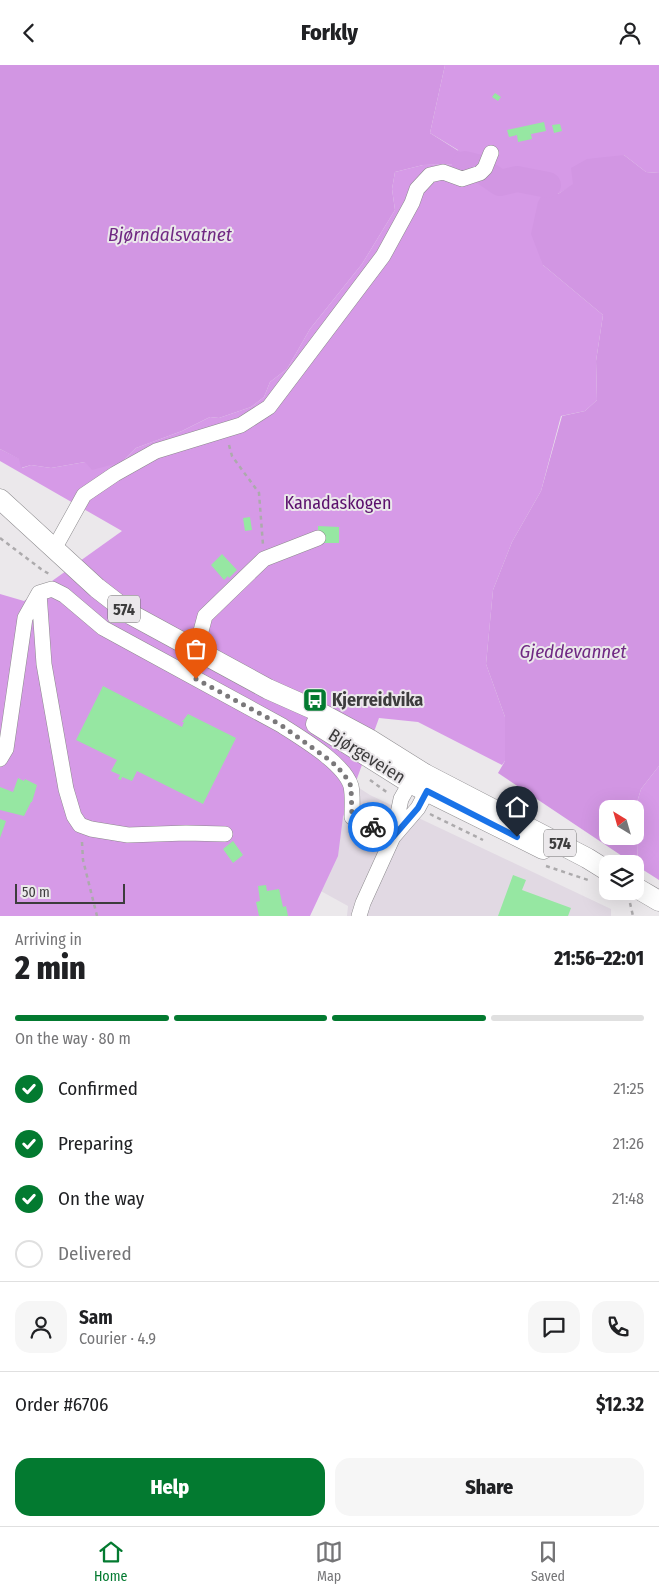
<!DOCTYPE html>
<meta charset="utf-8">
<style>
:root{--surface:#fff;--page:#f6f6f6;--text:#202124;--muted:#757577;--line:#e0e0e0;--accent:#037a30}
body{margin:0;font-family:"Fira Sans Condensed",sans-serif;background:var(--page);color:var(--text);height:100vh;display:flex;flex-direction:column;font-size:19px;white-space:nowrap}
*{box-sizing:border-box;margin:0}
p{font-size:16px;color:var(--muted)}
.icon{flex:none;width:28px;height:28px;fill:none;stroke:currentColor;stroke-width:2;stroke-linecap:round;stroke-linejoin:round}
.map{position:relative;height:851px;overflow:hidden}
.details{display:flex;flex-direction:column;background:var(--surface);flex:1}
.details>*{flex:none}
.needle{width:32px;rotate:323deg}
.buttons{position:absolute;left:599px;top:735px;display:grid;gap:10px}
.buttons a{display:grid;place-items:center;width:45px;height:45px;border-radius:10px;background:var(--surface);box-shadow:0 5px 20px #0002;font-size:25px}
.scale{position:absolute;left:15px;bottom:12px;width:110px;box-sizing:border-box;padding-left:5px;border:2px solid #3d3c3d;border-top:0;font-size:14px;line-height:18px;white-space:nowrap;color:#3d3c3d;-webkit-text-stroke:4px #ebe8eb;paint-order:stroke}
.pin{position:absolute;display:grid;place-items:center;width:42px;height:42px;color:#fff;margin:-51px -21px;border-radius:50% 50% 50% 0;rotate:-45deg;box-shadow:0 0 5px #0007}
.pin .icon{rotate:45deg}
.courier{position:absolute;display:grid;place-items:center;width:50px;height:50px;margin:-25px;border:4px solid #1a73e8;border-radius:50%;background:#fff;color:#222;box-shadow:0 1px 6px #0007}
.summary em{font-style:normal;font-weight:800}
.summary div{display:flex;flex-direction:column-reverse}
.summary{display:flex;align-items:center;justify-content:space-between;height:85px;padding:0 15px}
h1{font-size:32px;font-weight:800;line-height:38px}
.bar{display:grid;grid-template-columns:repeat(4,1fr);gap:8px 5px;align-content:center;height:60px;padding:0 15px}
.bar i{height:6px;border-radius:4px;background:var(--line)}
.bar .active{background:var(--accent)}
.bar p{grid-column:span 4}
.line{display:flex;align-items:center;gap:12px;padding:0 15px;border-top:1px solid var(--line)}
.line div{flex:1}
.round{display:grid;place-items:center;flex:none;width:52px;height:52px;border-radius:15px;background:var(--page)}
ol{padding:0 15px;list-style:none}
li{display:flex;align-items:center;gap:15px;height:55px}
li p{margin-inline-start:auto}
li .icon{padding:5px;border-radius:50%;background:var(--accent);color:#fff;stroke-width:4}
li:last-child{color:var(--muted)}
li i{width:28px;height:28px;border:2px solid var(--line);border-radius:50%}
.button{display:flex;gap:10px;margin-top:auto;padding:10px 15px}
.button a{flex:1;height:58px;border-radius:15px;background:var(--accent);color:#fff;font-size:20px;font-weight:800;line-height:58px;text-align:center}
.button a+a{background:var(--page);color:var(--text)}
header{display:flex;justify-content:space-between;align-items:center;height:65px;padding:0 15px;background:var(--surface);font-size:22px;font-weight:800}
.tabs{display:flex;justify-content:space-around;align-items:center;height:70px;border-top:1px solid var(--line);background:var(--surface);font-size:14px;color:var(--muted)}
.tabs a{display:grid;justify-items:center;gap:2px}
.tabs .active{color:var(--accent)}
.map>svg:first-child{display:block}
.built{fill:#e1d9e3}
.forest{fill:#d69ae7}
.water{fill:#d296e3}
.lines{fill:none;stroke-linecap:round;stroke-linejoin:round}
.river{stroke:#d296e3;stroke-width:26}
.building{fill:#96e7a2}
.minor-casing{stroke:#8c8a8d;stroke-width:16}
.major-casing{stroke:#8c8a8d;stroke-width:21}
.path{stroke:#acaaac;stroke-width:2.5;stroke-dasharray:4 4;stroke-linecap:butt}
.minor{stroke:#fff;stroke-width:15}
.major{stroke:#fff;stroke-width:20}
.done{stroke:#7a787a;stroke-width:5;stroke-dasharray:0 9}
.route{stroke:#1a73e8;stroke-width:6}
.labels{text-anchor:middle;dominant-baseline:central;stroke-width:4;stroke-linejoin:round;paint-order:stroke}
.shield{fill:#ebe8eb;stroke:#717071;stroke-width:1}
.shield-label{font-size:16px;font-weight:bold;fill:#3d3c3d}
.park-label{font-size:18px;fill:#5b106d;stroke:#ebe8eb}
.poi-label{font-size:18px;font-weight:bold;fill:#3d3c3d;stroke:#ebe8eb;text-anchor:start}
.street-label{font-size:18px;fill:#3d3c3d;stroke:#ebe8eb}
.water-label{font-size:19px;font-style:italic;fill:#702983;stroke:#ebe8eb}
</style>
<header><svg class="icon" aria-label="back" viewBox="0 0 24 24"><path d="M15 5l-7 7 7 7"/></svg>Forkly<svg class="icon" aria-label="person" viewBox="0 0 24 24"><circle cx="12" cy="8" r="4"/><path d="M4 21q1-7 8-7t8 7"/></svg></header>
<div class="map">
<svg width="659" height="851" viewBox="0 0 659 851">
<rect width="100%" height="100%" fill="#ebe8eb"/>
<path class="built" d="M 247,651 L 370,730 L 611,844 L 611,851 L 347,851 L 348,841 L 61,683 Z"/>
<path class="forest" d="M 445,0 L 659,0 L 659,108 L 646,107 L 624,90 L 558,129 L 548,121 L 543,200 L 603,250 L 596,296 L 597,335 L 585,346 L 561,351 L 541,426 L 512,477 L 493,525 L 486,599 L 505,652 L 505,696 L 502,700 L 418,657 L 379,653 L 343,752 L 338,791 L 310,851 L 0,851 L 0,529 L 24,536 L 122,466 L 0,396 L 0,384 L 20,394 L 22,403 L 31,400 L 51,403 L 85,397 L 122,397 L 136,383 L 182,366 L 210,352 L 219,353 L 251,342 L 264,332 L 270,317 L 287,304 L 310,264 L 362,199 L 395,145 L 392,124 L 395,107 L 423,100 L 460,99 L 458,85 L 430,68 Z
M 659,701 L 659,815 L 637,801 L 638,776 L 635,764 L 635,744 L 641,724 Z"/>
<path class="water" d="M 0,0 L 445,0 L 430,68 L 465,90 L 465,99 L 423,100 L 395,107 L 392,124 L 395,145 L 362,199 L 310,264 L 287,304 L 270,317 L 264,332 L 251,342 L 219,353 L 210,352 L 182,366 L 136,383 L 122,397 L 92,405 L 85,397 L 51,403 L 31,400 L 21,403 L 19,394 L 0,384 Z
M 624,90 L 646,107 L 659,108 L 659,701 L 641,724 L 635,744 L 608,744 L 608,771 L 635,771 L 635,764 L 638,776 L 637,801 L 498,708 L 505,696 L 505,652 L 486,599 L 493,525 L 512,477 L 541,426 L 562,351 L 585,346 L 597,335 L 596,296 L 603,250 L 543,200 L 531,169 L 538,137 L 548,120 L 558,129 L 573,119 L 571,103 L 587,94 Z"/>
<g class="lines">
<path class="river" d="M 465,99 L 477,102 L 500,118 L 517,114 L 548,120"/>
</g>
<path class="building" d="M 495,28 L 501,32 L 498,36 L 492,32 Z
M 544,57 L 546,66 L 531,69 L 532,74 L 518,77 L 517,70 L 509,72 L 507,65 Z
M 560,59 L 562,66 L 554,68 L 552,60 Z
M 250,452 L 252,465 L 245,466 L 243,453 Z
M 318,461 L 339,462 L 339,478 L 322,478 L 318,468 Z
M 222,489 L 237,505 L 229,513 L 228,511 L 224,515 L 211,500 Z
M 103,621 L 182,662 L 184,657 L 182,657 L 188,649 L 236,673 L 203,739 L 137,706 L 132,716 L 122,712 L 121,715 L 118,714 L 120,710 L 111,706 L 117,695 L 76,675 Z
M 18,713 L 24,716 L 25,714 L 37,720 L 32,737 L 31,737 L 24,751 L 0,745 L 0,722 L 13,727 Z
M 0,754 L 6,756 L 0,773 Z
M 233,776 L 243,790 L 233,798 L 223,784 Z
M 513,810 L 526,815 L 522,825 L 571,843 L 568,851 L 498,851 Z
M 266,820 L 267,826 L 279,824 L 283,842 L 286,841 L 288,851 L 259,851 L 256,837 L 260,836 L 258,821 Z"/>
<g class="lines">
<defs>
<path id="minor" d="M 54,484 L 84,430 L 115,409 L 156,386 L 241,360 L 269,342 L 383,191 L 412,138 L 417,124 L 430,110 L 443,107 L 462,114 L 480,108 L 485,103 L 491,88
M 39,528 L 44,599 L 66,724 L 74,751 L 80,760 L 91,764 L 128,770 L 186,768 L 225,769
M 196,585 L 205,551 L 264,494 L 318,473
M 0,694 L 6,684 L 25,553 L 39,528 L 52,524 L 64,530 L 103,563 L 281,660 C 301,673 344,698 351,721 C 353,730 352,742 352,752 L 393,772
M 359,851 L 363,838 L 393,772 L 418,743 L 427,726 L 425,709 L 410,718 L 401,734 L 393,772"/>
<path id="major" d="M 0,434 L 97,523 L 132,550 L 268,624 L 313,644 L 369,674 L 425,709 L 587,793 L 608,806
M 316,659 L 410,718 L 543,784
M 635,822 L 659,836"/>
</defs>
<use href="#minor" class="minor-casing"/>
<use href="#major" class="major-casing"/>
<path class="path" d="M 229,380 L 232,391 L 259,428 L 263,480
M 0,473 L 41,504 L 49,509
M 370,715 L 388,728
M 430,749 L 483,775
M 82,777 L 83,795 L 97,851
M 546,801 L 588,815
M 630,838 L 633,851"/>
<use href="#minor" class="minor"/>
<use href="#major" class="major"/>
</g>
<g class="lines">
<path class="done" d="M 196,614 L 281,660 L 332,697 L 344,709 L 351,721 L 352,752 L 373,762"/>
<path class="route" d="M 373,762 L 393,772 L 418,743 L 427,726 L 517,772"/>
</g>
<defs>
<symbol id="bus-square" viewBox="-11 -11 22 22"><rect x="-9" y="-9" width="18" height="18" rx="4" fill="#037a30" stroke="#ebe8eb"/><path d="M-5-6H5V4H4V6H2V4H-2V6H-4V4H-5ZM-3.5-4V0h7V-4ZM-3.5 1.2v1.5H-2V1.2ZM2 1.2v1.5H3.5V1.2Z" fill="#fff"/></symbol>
</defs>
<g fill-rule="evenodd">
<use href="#bus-square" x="301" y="621" width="28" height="28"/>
</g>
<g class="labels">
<g class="shield">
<rect x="108" y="530.5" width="32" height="27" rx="4"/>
<rect x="544" y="764.5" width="32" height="27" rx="4"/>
</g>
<g class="shield-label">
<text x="124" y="544">574</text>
<text x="560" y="778">574</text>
</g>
<g class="park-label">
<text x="338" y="438">Kanadaskogen</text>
</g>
<g class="poi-label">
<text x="332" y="635">Kjerreidvika</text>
</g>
<g class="street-label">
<text transform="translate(367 691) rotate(32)">Bjørgeveien</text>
</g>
<g class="water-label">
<text x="170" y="169">Bjørndalsvatnet</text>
<text x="573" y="586">Gjeddevannet</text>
</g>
</g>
</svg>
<div class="buttons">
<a><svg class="needle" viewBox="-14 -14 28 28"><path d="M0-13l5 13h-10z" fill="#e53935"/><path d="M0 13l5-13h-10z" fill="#757577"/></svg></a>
<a><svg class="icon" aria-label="layers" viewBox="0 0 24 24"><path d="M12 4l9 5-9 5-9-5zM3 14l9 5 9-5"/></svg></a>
</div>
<div class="scale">50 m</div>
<div class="pin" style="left:196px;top:614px;background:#ea580c"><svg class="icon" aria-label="bag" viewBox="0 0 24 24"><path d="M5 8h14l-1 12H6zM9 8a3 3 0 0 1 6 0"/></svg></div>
<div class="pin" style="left:517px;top:772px;background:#1f2937"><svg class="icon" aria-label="home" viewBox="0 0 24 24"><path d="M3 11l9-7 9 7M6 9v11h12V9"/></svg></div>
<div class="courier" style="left:373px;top:762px"><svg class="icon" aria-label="bike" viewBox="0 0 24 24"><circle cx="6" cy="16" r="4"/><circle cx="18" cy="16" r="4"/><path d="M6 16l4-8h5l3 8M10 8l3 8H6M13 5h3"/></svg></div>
</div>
<section class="details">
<div class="summary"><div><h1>2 min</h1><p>Arriving in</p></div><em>21:56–22:01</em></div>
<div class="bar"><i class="active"></i><i class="active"></i><i class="active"></i><i></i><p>On the way · 80 m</p></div>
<ol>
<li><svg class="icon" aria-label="check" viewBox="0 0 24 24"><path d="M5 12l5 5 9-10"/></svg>Confirmed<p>21:25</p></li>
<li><svg class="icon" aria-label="check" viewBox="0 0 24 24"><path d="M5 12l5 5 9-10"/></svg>Preparing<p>21:26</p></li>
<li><svg class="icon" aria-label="check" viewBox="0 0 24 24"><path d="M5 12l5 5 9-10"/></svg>On the way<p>21:48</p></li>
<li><i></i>Delivered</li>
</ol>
<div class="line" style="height:90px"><a class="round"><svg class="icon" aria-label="person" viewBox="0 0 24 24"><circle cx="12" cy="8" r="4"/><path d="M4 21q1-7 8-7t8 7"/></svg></a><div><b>Sam</b><p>Courier · 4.9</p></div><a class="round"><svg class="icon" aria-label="chat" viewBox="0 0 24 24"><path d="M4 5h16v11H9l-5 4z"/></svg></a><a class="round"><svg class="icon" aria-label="phone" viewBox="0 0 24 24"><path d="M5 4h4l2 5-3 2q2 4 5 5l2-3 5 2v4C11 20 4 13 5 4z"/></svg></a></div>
<div class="line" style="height:65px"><div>Order #6706</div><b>$12.32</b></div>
<div class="button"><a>Help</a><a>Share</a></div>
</section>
<nav class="tabs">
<a class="active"><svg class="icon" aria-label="home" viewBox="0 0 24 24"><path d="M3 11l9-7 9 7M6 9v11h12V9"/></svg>Home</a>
<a><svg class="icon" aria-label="map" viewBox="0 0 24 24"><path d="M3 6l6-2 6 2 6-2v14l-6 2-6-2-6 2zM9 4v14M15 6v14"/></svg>Map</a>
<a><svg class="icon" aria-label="saved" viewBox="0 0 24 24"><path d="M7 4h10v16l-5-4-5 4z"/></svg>Saved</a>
</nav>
